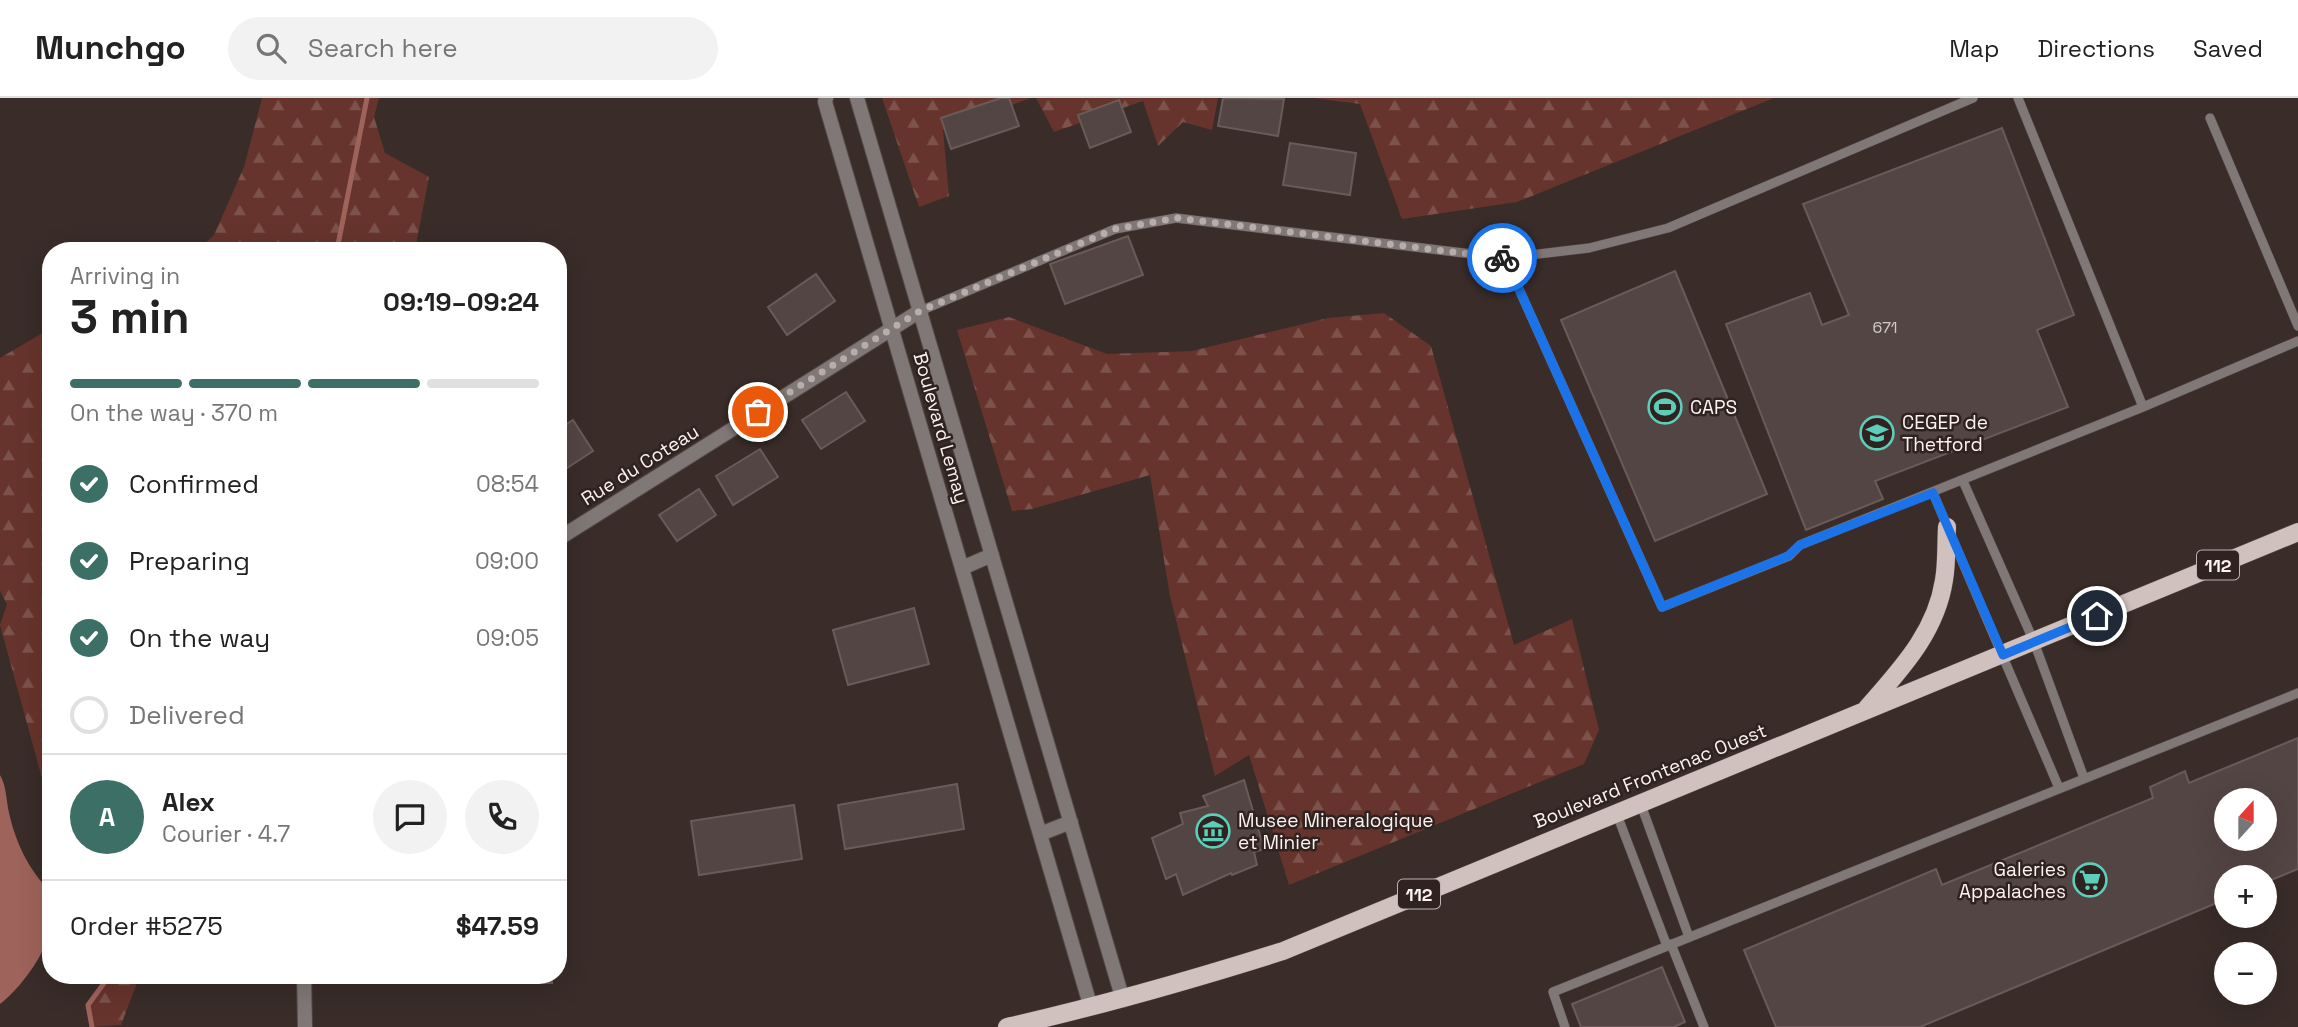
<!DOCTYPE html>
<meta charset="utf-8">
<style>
:root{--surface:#fff;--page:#f2f2f2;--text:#222;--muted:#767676;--line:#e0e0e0;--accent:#3c6f66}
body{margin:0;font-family:"Space Grotesk",sans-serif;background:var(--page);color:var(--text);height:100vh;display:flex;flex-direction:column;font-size:26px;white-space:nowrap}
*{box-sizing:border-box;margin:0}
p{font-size:23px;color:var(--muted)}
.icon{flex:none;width:38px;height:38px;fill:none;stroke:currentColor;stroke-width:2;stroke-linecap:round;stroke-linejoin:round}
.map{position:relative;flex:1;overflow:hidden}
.side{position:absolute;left:42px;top:144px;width:525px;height:742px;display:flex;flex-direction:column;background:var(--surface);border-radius:28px;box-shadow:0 7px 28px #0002}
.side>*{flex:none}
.needle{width:46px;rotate:21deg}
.tools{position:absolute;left:2214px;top:690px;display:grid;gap:14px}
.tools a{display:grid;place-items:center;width:63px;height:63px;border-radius:50%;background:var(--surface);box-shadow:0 7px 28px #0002;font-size:35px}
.pin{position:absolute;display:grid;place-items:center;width:60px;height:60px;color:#fff;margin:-30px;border:4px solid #fff;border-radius:50%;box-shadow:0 2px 7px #0007}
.courier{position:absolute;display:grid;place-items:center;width:70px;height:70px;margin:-35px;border:5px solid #1a73e8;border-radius:50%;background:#fff;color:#222;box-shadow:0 2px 9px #0007}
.summary em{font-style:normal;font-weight:700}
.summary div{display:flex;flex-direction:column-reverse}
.summary{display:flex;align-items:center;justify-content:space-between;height:119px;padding:0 28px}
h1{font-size:46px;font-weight:700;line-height:52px}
.bar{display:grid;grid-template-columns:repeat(4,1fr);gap:10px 7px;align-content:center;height:84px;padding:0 28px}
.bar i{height:9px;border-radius:5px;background:var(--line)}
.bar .active{background:var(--accent)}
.bar p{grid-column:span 4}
.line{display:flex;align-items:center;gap:18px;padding:0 28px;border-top:2px solid var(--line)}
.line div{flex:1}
.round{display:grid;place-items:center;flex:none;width:74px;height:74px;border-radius:37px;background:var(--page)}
ol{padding:0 28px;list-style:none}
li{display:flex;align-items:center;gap:21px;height:77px}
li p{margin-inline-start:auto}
li .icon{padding:7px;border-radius:50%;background:var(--accent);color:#fff;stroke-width:4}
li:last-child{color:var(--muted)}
li i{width:38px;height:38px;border:4px solid var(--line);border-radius:50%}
header{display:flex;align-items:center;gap:42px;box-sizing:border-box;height:98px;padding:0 35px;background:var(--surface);border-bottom:2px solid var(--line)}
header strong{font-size:33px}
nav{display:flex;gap:38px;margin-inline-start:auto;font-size:24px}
.search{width:490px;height:63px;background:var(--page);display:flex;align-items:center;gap:18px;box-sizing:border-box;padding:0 24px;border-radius:38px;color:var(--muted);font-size:26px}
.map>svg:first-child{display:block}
.forest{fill:url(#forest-firs)}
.water{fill:#9e635a}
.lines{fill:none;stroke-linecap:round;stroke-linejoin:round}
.stream{stroke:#9e635a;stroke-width:5}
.building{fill:#534543;stroke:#6a5b59;stroke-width:2;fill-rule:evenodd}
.service-casing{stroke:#544845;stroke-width:10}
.minor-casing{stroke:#544845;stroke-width:16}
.tertiary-casing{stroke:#544845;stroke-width:16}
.primary-casing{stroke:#544845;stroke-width:19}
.service{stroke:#7f7877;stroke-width:9}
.minor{stroke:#7f7877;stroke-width:14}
.tertiary{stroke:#7f7877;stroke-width:14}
.primary{stroke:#d0c1be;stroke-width:18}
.done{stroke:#b8adab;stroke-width:7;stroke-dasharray:0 12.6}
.route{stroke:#1a73e8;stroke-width:9}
.labels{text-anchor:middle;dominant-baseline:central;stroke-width:5;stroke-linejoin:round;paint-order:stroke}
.number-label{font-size:16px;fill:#d2c8c6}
.shield{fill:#2f2220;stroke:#beb4b2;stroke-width:2}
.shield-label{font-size:18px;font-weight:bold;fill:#fcf3f1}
.poi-label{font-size:19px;fill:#fcf3f1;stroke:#2f2220;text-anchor:start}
.street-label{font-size:19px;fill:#fcf3f1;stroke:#2f2220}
</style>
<header>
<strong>Munchgo</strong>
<div class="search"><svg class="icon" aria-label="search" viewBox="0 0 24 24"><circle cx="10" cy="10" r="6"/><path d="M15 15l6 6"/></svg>Search here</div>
<nav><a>Map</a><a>Directions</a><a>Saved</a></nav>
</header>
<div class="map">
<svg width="2298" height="929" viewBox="0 0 2298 929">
<defs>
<pattern id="forest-firs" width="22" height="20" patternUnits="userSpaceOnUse" patternTransform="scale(1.75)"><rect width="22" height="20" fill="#66342c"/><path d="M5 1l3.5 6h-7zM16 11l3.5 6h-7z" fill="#7d524b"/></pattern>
</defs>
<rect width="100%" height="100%" fill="#392c29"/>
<path class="forest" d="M 262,0 L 379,0 L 374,19 L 385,55 L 429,79 L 415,152 L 198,152 L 214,137 L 244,69 Z
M 882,0 L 1031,0 L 943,32 L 949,98 L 919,109 Z
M 1036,0 L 1218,0 L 1212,32 L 1183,24 L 1158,48 L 1143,3 L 1054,34 Z
M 1313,0 L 1774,0 L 1517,104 L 1402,121 L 1360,6 Z
M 1384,215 L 1431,248 L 1514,547 L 1572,521 L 1599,632 L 1584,666 L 1289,787 L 1249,657 L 1215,678 L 1170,498 L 1150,377 L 1032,411 L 1012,413 L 957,232 L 1009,219 L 1107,256 L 1192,253 L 1328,220 Z
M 51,230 L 51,713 L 0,527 L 7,506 L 0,493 L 0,260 Z
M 110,877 L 140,877 L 121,927 L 92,929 L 88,907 Z"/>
<path class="water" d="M 0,677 C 6,688 6,698 8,710 C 14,741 28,772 51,794 C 51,806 53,821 50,833 C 45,857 19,892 0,906 Z"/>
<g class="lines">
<path class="stream" d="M 337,152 L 367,0
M 51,396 L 51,407
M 92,929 L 88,907 L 110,877"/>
</g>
<path class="building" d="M 1001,0 L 1009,0 L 1019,28 L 951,51 L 941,20 Z
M 1223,0 L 1284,1 L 1278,38 L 1218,28 Z
M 1119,2 L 1131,34 L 1090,50 L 1078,17 Z
M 2002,30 L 2074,217 L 2037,232 L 2068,309 L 1875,383 L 1883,401 L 1806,432 L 1726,226 L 1810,195 L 1822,227 L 1849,217 L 1803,106 Z
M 1290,45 L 1356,55 L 1350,97 L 1283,87 Z
M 1128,138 L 1143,177 L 1065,206 L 1050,166 Z
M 1675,173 L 1767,396 L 1655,443 L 1561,222 Z
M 816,176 L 835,203 L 787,237 L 768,209 Z
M 846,294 L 865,323 L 821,351 L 802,322 Z
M 573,322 L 593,353 L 558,376 L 558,332 Z
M 760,351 L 778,379 L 733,407 L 716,378 Z
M 699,391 L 716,417 L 677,443 L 659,417 Z
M 914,510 L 929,566 L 848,587 L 833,532 Z
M 2298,640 L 2298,771 L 2264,785 L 2264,779 L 2226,779 L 2226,801 L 1920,929 L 1776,929 L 1744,852 L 1936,771 L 1942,787 L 2153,700 L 2150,689 L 2185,673 L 2189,685 ZM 2226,702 L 2264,702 L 2264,740 L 2226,740 Z
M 1244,682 L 1264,751 L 1254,754 L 1257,767 L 1232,777 L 1231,775 L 1183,797 L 1176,776 L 1166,781 L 1152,740 L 1183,726 L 1180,715 L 1208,708 L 1203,698 Z
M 957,686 L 964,731 L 845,751 L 838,707 Z
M 794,707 L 802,761 L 699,777 L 691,723 Z
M 1662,869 L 1685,924 L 1674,929 L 1581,929 L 1572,906 Z
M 494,877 L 552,877 L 552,885 L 494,885 Z"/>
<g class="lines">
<defs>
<path id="service" d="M 2018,0 L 2143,309
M 2210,20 L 2298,228
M 1505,160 L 1662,509 L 1789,458 L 1800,447 L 2143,309 L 2298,243
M 920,213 L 1115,131 L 1176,120 L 1505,160 L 1589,150 L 1668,130 L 1973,0
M 1963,383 L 2034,544 L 2084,680
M 1933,395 L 2059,690
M 1640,704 L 1689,839
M 1616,714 L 1667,848
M 1671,846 L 1704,929
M 1565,929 L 1553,894 L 2298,595"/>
<path id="minor" d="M 558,441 L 920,213
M 304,877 L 305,929"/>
<path id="tertiary" d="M 826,0 L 825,4 L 1091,910
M 857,0 L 1123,902
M 962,470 L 992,457
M 1040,736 L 1071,724"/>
<path id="primary" d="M 1867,610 C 1900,572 1936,535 1944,482 C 1947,465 1946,446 1947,429
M 1007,929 C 1100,908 1191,882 1283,853 L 2298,434"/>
</defs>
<use href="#service" class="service-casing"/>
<use href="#minor" class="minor-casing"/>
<use href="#tertiary" class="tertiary-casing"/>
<use href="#primary" class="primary-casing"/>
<use href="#service" class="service"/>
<use href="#minor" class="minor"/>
<use href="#tertiary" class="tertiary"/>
<use href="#primary" class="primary"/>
</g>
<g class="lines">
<path class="done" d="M 758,314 L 920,213 L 1115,131 L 1177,120 L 1502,160"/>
<path class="route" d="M 1502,160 L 1505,160 L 1662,509 L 1788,458 L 1800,447 L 1933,395 L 2003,557 L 2097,518"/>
</g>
<defs>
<symbol id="stadium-ring" viewBox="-11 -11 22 22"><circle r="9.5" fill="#2f2220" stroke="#5cceba" stroke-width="1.5"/><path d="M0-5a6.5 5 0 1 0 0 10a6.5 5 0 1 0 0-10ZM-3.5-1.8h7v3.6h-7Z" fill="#5cceba"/></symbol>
<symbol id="university-ring" viewBox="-11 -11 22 22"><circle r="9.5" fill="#2f2220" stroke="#5cceba" stroke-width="1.5"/><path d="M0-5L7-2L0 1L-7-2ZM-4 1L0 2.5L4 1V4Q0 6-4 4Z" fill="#5cceba"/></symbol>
<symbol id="museum-ring" viewBox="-11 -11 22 22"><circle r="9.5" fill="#2f2220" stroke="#5cceba" stroke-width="1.5"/><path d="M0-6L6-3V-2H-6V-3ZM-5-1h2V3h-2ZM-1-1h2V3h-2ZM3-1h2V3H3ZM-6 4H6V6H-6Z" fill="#5cceba"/></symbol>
<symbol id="supermarket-ring" viewBox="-11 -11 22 22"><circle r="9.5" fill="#2f2220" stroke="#5cceba" stroke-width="1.5"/><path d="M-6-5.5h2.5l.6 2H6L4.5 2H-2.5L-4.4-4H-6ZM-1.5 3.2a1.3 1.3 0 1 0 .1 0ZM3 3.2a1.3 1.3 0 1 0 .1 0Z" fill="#5cceba"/></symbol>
</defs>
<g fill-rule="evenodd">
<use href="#stadium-ring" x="1646" y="290" width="38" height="38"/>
<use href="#university-ring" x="1858" y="316" width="38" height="38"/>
<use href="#museum-ring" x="1194" y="714" width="38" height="38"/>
<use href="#supermarket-ring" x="2071" y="763" width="38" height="38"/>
</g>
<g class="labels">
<g class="number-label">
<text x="1885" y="229">671</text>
</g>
<g class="shield">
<rect x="2197" y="452.5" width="42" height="29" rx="5"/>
<rect x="1398" y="781.5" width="42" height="29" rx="5"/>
</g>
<g class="shield-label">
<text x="2218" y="467">112</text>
<text x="1419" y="796">112</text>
</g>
<g class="poi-label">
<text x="1690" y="309">CAPS</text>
<text x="1902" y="324">CEGEP de<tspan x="1902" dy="22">Thetford</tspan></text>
<text x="1238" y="722">Musee Mineralogique<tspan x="1238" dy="22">et Minier</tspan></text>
<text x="2066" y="771" text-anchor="end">Galeries<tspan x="2066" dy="22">Appalaches</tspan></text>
</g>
<g class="street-label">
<text transform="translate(941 330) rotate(74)">Boulevard Lemay</text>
<text transform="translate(640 367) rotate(-32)">Rue du Coteau</text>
<text transform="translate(1650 678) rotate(-22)">Boulevard Frontenac Ouest</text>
</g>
</g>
</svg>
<div class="tools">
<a><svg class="needle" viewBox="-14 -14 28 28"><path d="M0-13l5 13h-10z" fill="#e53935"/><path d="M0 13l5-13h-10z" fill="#767676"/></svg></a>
<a>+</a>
<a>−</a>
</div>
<div class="pin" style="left:758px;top:314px;background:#ea580c"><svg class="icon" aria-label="bag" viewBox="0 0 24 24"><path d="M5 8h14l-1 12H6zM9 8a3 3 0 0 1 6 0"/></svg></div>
<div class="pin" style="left:2097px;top:518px;background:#1f2937"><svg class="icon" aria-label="home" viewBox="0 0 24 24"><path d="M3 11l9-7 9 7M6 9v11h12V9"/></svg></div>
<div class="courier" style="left:1502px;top:160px"><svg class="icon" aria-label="bike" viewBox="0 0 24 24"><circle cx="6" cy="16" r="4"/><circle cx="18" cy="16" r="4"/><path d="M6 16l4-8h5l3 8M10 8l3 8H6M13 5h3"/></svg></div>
<section class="side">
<div class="summary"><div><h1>3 min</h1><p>Arriving in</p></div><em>09:19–09:24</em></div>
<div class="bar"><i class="active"></i><i class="active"></i><i class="active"></i><i></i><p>On the way · 370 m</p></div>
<ol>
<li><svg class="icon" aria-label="check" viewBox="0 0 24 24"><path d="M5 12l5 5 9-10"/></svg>Confirmed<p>08:54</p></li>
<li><svg class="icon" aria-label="check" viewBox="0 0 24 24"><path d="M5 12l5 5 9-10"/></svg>Preparing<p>09:00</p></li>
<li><svg class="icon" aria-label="check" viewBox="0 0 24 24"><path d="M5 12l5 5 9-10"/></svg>On the way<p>09:05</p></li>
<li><i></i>Delivered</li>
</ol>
<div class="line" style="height:126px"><b class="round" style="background:var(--accent);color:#fff">A</b><div><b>Alex</b><p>Courier · 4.7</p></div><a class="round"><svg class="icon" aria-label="chat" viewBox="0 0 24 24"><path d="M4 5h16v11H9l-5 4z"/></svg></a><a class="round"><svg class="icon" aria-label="phone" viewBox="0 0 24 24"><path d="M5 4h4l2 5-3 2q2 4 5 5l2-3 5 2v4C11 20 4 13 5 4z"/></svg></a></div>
<div class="line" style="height:91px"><div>Order #5275</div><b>$47.59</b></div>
</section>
</div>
